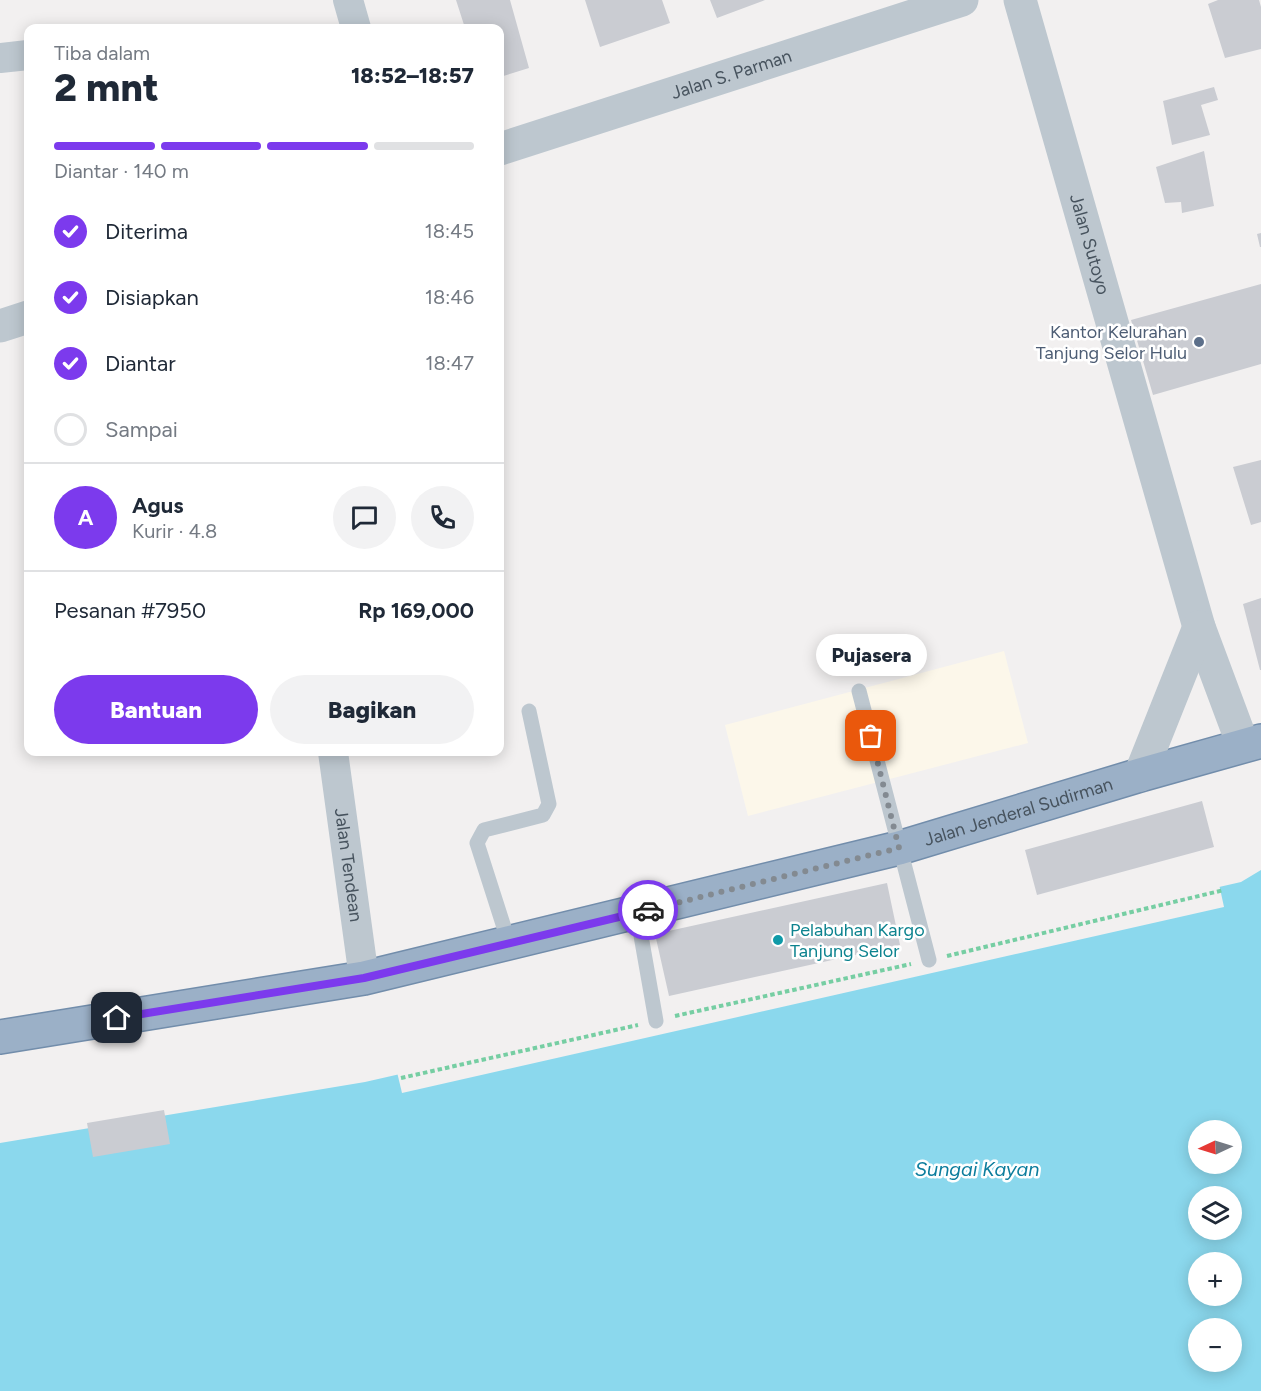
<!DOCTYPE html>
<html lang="id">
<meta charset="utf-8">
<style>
:root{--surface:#fff;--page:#f2f2f3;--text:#1f2937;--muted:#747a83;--line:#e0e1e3;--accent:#7c3aed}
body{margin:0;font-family:Figtree,sans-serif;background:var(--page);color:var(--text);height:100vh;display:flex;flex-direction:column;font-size:22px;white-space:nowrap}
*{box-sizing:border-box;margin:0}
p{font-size:20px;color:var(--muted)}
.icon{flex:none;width:33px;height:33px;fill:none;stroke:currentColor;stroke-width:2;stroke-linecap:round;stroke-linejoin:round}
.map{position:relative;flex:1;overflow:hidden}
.panel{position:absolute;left:24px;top:24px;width:480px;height:732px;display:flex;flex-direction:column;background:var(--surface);border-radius:12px;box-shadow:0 3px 15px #0003}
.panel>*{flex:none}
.needle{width:39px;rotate:266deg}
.controls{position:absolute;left:1188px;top:1120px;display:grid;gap:12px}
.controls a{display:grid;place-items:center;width:54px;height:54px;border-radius:50%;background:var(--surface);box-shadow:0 3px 15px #0003;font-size:30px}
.pin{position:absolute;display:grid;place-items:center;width:51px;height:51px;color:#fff;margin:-26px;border-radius:12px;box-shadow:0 3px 9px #0006}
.courier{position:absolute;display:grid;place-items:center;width:60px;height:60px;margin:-30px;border:4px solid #7c3aed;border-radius:50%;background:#fff;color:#222;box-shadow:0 2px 8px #0007}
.bubble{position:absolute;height:42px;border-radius:21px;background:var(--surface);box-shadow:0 3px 15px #0003;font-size:20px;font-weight:800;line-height:42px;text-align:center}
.overview em{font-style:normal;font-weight:800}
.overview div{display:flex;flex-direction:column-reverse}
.overview{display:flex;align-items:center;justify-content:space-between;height:102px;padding:0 30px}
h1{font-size:39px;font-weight:800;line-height:45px}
.bar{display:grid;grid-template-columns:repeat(4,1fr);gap:9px 6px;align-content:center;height:72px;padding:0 30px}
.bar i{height:8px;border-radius:4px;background:var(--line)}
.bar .active{background:var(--accent)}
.bar p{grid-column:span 4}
.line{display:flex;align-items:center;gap:15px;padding:0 30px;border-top:2px solid var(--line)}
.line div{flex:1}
.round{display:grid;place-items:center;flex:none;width:63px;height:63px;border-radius:32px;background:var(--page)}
ol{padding:0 30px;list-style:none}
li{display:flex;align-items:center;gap:18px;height:66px}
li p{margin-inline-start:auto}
li .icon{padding:6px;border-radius:50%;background:var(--accent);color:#fff;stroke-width:4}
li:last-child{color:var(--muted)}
li i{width:33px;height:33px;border:3px solid var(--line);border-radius:50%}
.action{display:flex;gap:12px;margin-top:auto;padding:12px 30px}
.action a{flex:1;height:69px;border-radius:36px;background:var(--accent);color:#fff;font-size:24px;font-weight:800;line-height:69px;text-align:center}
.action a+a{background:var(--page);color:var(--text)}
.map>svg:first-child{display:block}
.commercial{fill:#fcf7ea}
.water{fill:#8bd8ed;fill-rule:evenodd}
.pier{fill:#f2f0f0}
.building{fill:#caccd2}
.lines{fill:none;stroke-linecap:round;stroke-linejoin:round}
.trunk-casing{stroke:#728dab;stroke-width:36}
.path{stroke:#76cea3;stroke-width:4;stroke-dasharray:4.5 3;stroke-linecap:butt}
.service{stroke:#bdc7cf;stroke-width:15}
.minor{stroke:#bdc7cf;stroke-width:30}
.tertiary{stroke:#bdc7cf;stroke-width:33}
.trunk{stroke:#9bb0c7;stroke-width:33}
.done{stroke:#838a91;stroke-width:6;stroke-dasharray:0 10.8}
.route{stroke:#7c3aed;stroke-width:8}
.service-dot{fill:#5c6f8a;stroke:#fff;stroke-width:2}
.culture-dot{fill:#0f9aa8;stroke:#fff;stroke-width:2}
.labels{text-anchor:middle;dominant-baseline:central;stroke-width:5;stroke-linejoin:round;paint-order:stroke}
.street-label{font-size:18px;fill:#47535e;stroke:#fff}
.service-label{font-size:18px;fill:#4e5e75;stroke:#fff;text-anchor:end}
.culture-label{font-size:18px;fill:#0d838f;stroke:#fff;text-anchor:start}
.water-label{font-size:20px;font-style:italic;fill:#0c7d9d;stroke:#fff}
</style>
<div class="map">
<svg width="1261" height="1391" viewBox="0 0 1261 1391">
<rect width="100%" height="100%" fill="#f2f0f0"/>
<path class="commercial" d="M 1004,651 L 1028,743 L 748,816 L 725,725 Z"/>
<path class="water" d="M 1261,870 L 1261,1391 L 0,1391 L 0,1143 L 365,1082 L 1241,882 ZM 1198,1131 L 1232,1131 L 1232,1164 L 1198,1164 ZM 1198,1197 L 1232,1197 L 1232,1230 L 1198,1230 ZM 1198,1263 L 1232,1263 L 1232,1296 L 1198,1296 ZM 1198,1329 L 1232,1329 L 1232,1362 L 1198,1362 Z"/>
<path class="pier" d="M 1219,884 L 1224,907 L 402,1093 L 397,1072 Z"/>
<path class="building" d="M 456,0 L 510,0 L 529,68 L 500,77 L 500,28 L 465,28 Z
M 585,0 L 662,0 L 670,23 L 600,47 Z
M 710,0 L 765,0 L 717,18 Z
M 1218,0 L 1259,0 L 1261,7 L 1261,49 L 1225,58 L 1208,4 Z
M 1214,87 L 1218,100 L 1201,105 L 1210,135 L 1172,145 L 1163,101 Z
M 1204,151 L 1214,206 L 1182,213 L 1181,202 L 1165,203 L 1156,167 Z
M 1261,233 L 1261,247 L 1260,247 L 1257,234 Z
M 1261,284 L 1261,364 L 1153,395 L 1131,320 Z
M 1261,460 L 1261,522 L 1251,525 L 1233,467 Z
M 1261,598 L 1261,670 L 1260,670 L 1243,604 Z
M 1202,801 L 1214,847 L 1037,895 L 1025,850 Z
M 887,883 L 900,945 L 669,996 L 655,934 Z
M 164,1110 L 170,1144 L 93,1157 L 87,1123 Z"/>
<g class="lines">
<defs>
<g id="trunk">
<path id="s4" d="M 0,1037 L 364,978 L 899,848 L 1140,775 L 1261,741"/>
</g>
</defs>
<use href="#trunk" class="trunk-casing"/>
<path class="path" d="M 947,956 L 1224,890
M 675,1016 L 911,964
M 401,1078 L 638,1025"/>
<path class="service" d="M 859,691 L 929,960
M 637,913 L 656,1021
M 509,943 L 477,843 L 484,830 L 543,815 L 549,804 L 529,711"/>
<g class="minor">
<path d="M 348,0 L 356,28"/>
<path d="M 0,58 L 28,55"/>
<path id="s1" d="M 333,752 L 364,978"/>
</g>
<g class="tertiary">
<path id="s2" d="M 1020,0 L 1199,627 L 1243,745"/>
<path id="s3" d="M 500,149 L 962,0"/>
<path d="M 0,326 L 28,317"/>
<path d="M 1140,775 L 1199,627"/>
</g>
<use href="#trunk" class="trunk"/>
</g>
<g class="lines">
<path class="done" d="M 648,910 L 899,848 L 871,736"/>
<path class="route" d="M 117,1018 L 364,978 L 648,910"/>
</g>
<circle class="service-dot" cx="1199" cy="342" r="6"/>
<circle class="culture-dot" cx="778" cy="940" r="6"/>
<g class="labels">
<g class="street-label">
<text stroke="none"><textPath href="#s3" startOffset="243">Jalan S. Parman</textPath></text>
<text stroke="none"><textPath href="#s2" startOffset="254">Jalan Sutoyo</textPath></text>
<text stroke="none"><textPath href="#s4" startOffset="1044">Jalan Jenderal Sudirman</textPath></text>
<text stroke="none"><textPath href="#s1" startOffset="114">Jalan Tendean</textPath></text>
</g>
<g class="service-label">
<text x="1187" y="332">Kantor Kelurahan<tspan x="1187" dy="21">Tanjung Selor Hulu</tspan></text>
</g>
<g class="culture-label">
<text x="790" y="930">Pelabuhan Kargo<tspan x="790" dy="21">Tanjung Selor</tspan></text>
</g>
<g class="water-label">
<text x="977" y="1169">Sungai Kayan</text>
</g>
</g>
</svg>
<div class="controls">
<a><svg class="needle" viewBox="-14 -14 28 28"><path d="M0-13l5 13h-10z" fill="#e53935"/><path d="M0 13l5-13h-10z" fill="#747a83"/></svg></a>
<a><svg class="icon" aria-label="layers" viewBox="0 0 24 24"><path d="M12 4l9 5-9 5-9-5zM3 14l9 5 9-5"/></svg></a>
<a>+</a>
<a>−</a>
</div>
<div class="pin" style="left:871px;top:736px;background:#ea580c"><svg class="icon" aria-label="bag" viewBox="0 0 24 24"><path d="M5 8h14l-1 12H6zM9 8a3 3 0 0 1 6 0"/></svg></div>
<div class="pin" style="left:117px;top:1018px;background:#1f2937"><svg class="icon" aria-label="home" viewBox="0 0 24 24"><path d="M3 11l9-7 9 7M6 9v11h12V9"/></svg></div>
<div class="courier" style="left:648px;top:910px"><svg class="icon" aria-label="car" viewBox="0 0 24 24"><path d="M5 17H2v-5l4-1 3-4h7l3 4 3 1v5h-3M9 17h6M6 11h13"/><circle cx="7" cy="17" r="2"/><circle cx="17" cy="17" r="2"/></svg></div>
<div class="bubble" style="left:816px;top:634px;width:111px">Pujasera</div>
<section class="panel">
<div class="overview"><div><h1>2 mnt</h1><p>Tiba dalam</p></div><em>18:52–18:57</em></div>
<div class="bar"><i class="active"></i><i class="active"></i><i class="active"></i><i></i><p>Diantar · 140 m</p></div>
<ol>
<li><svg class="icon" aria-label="check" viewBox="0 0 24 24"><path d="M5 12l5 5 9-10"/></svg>Diterima<p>18:45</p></li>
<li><svg class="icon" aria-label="check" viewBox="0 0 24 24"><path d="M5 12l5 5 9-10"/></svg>Disiapkan<p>18:46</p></li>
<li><svg class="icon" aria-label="check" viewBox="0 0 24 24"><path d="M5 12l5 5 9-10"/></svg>Diantar<p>18:47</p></li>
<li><i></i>Sampai</li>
</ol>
<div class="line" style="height:108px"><b class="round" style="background:var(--accent);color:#fff">A</b><div><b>Agus</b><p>Kurir · 4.8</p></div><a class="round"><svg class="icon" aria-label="chat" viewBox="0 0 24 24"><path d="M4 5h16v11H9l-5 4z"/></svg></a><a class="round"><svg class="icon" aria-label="phone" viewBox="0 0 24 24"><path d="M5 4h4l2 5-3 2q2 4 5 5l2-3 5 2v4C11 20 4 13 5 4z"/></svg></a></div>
<div class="line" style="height:78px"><div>Pesanan #7950</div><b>Rp 169,000</b></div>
<div class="action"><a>Bantuan</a><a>Bagikan</a></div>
</section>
</div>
